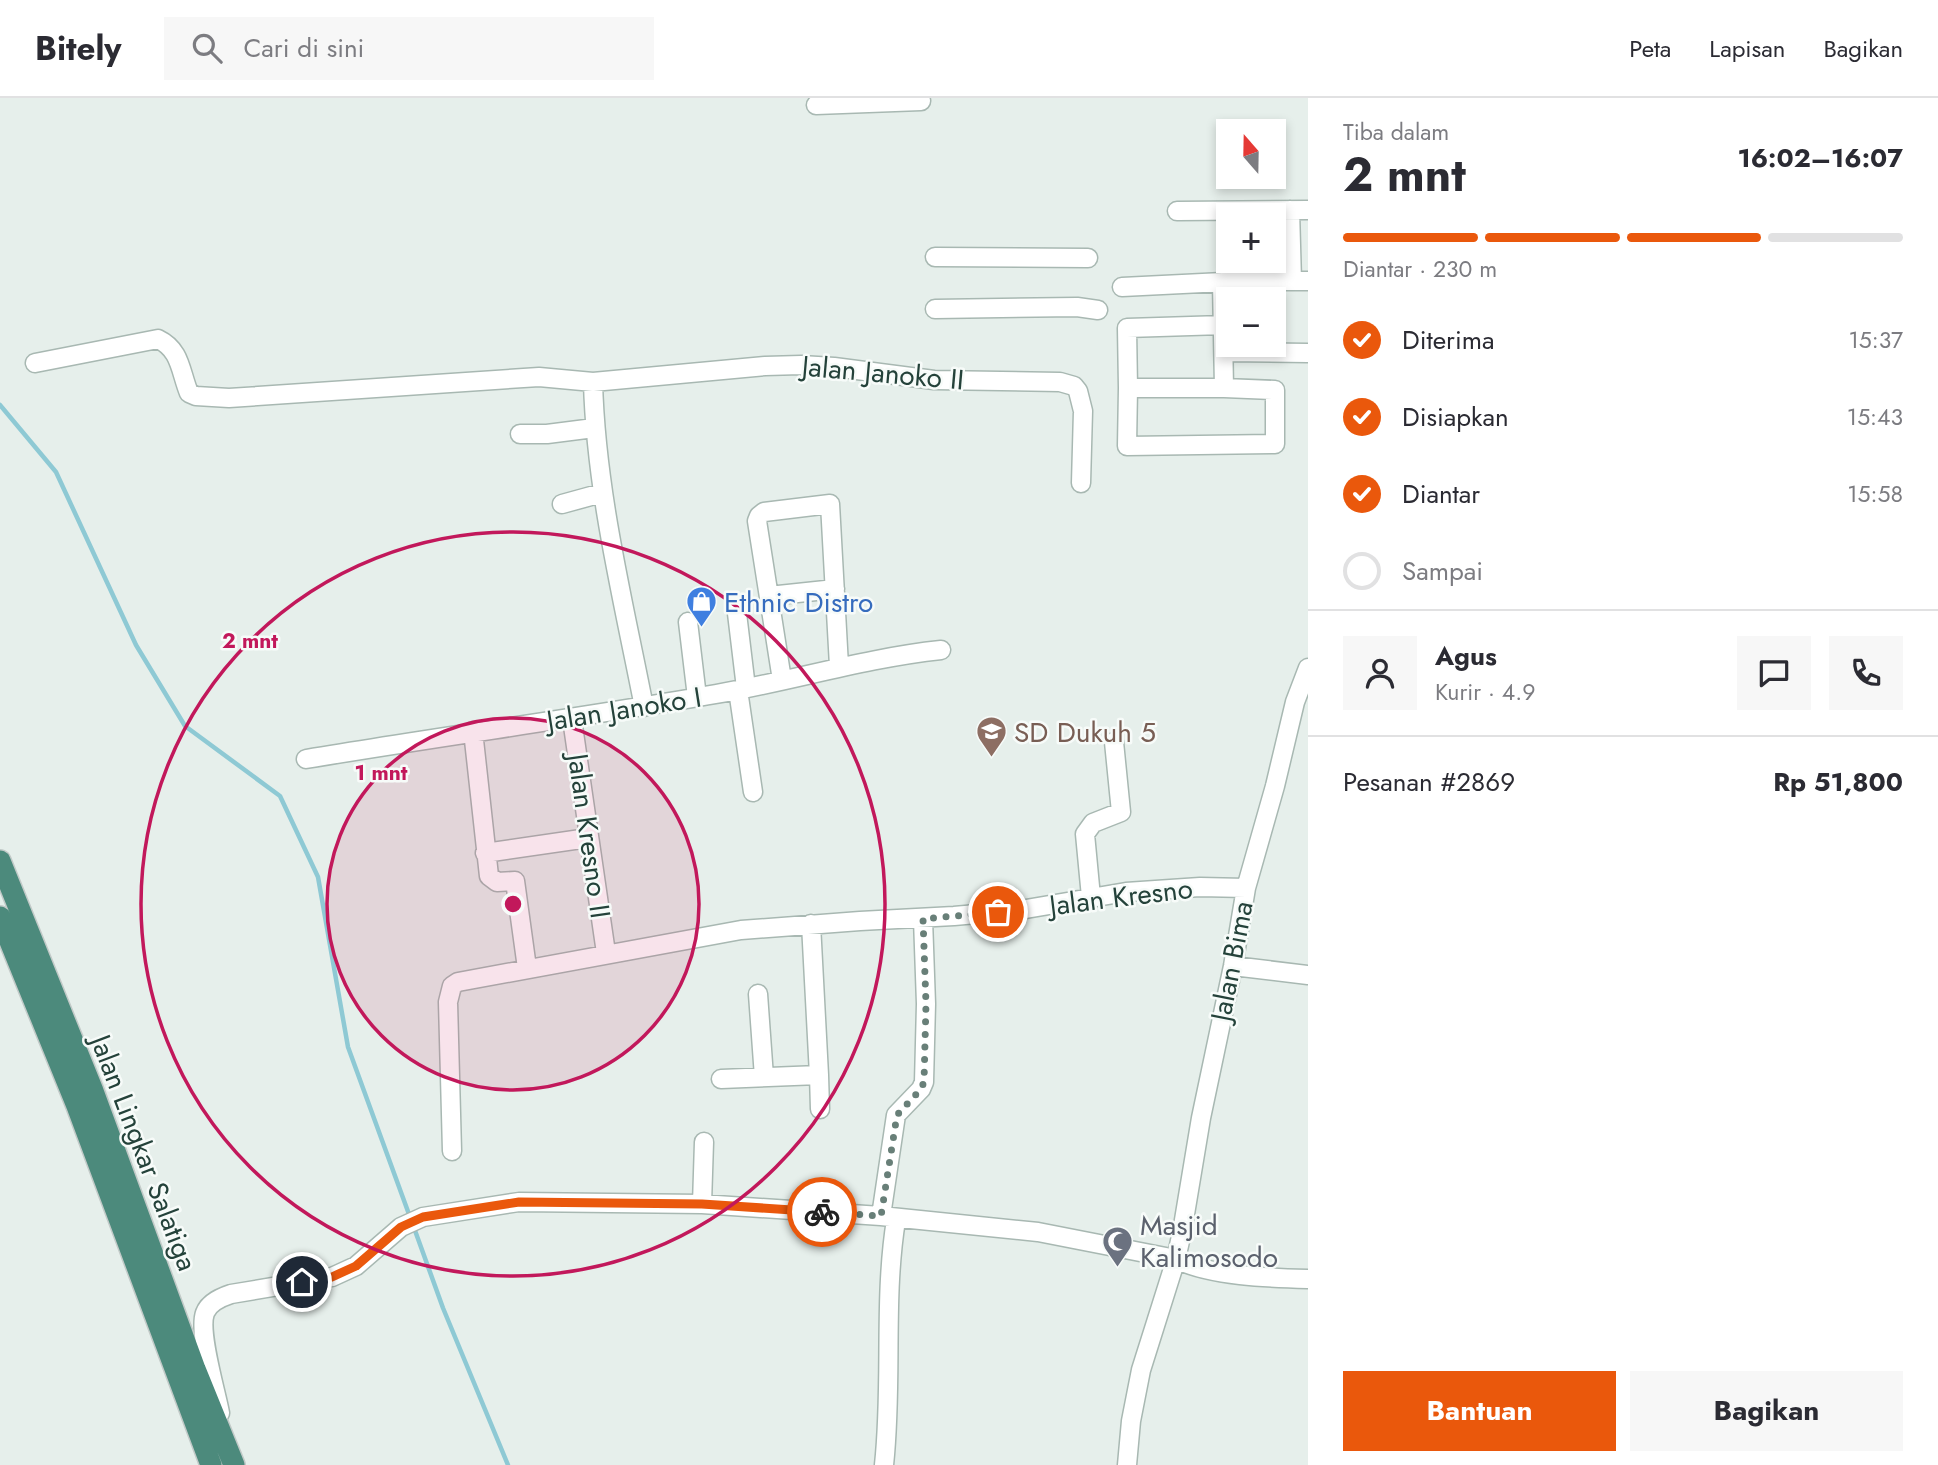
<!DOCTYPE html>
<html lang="id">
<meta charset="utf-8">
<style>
:root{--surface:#fff;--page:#f7f7f7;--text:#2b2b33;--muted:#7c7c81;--line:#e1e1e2;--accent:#ea580c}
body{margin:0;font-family:Jost,sans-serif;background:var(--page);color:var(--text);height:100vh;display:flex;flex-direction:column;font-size:26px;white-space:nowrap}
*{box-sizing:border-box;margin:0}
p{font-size:23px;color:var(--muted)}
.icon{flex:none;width:38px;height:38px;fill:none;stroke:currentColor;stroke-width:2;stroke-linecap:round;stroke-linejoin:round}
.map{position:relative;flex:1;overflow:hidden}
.sheet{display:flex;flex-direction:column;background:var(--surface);width:630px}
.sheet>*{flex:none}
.needle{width:46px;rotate:340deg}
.controls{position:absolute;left:1216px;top:21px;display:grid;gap:14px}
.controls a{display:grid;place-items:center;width:70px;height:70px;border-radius:0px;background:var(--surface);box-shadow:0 4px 10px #0003;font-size:35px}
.pin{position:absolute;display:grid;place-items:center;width:60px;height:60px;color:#fff;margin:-30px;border:4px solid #fff;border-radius:50%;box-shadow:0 2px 7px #0007}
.courier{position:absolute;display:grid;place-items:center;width:70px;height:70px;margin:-35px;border:5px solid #ea580c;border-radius:50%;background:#fff;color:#222;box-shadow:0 2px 9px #0007}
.summary em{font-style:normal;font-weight:700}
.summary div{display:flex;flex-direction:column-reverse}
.summary{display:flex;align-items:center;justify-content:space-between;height:119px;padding:0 35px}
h1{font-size:46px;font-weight:700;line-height:52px}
.bar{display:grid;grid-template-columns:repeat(4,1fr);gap:10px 7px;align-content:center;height:84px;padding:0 35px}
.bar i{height:9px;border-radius:5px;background:var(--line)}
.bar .current{background:var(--accent)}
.bar p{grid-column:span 4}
.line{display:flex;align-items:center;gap:18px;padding:0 35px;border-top:2px solid var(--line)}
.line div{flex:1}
.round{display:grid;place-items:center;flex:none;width:74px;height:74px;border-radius:0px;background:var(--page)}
ol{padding:0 35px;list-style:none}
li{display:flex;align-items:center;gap:21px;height:77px}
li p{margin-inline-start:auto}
li .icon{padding:7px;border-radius:50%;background:var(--accent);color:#fff;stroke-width:4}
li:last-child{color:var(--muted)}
li i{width:38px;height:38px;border:4px solid var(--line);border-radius:50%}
.cta{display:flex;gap:14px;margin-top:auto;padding:14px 35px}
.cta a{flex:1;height:80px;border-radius:0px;background:var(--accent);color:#fff;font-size:28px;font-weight:700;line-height:80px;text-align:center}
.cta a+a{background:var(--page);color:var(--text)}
header{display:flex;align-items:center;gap:42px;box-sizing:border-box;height:98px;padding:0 35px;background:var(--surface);border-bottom:2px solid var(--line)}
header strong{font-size:33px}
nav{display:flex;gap:38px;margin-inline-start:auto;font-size:24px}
.search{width:490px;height:63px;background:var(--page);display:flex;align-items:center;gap:18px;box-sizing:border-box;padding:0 24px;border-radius:0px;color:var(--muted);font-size:26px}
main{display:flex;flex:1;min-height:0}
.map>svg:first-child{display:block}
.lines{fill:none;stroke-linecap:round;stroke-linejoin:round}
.stream{stroke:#8ec9d4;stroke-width:4.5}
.minor-casing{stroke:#a8b8b2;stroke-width:21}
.trunk-casing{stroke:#c2cac8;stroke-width:24}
.minor{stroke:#fff;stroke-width:18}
.trunk{stroke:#4c8a7c;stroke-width:21}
.done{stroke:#687f78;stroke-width:7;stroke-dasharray:0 12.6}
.route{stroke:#ea580c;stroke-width:9}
.ring{fill:none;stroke:#c2185b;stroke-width:3.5}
.labels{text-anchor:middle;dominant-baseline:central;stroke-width:5;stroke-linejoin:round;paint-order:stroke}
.street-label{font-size:28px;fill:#24423a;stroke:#f7fbf9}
.shop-label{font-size:28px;fill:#366cbe;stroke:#f7fbf9;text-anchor:start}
.education-label{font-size:28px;fill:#785e54;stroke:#f7fbf9;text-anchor:start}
.worship-label{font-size:28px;fill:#5b616d;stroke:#f7fbf9;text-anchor:start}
.centre{fill:#c2185b;stroke:#f7fbf9;stroke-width:3.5}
.ring-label{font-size:21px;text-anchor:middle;font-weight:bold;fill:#c2185b;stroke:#f7fbf9;stroke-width:5;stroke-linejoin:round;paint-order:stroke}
</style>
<header>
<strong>Bitely</strong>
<div class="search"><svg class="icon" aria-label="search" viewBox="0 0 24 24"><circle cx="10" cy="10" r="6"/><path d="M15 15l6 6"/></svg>Cari di sini</div>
<nav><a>Peta</a><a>Lapisan</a><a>Bagikan</a></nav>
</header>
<main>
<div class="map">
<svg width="1308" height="1367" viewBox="0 0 1308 1367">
<rect width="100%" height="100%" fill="#e6efeb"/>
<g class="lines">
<path class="stream" d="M 0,307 L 56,374 L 136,547 L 185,628 L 280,698 L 318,779 L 348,949 L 410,1119
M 413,1127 L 443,1210 L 508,1367"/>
<defs>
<path id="minor" d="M 816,7 L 921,3
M 1290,112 L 1292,183
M 1177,113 L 1308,112
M 935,159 L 1088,160
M 1222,184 L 1224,290 L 1128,290 L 1127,348 L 1275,346 L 1275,292 L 1224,290
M 1122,189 L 1243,183 L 1308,183
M 935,211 L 1077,209 L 1098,212
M 1224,254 L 1308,255
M 35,265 L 158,241 C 181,252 180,273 189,295 L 196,298 L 229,300 L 539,279 L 593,284 L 765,268 L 801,267 L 834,269 L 934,282 L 1060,284 L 1074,288 L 1078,293 L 1083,313 L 1081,385
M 593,284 C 596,394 623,501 644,609
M 1128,290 L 1127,230 L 1223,227
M 520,336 L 547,336 L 594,330
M 562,406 L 602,395
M 769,498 L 835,491
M 736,507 L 746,590
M 688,524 L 697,599
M 782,582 L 757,423 L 759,418 L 764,414 L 830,406 L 839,568
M 738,592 L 753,694
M 572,621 L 606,855
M 473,633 L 489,778 L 497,784 L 515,783 L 527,870
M 306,661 C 442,638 580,620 716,596 C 792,583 865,560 941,552
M 485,755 L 588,740
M 1091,799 L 1085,736 L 1093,725 L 1121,714 L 1114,644
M 1233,868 L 1308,877
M 758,896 L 764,979
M 819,977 L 820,1011
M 721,981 L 819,977 L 811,826
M 452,1053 L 448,904 L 452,888 L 458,884 L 741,832 L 860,823 L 954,818 L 1020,812 L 1126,794 L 1200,789 L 1246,790
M 702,1106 L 704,1044
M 881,1118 L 896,1017 L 921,991 L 924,984 L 926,906 L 923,821
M 220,1315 C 216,1293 198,1234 205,1215 C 209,1204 222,1199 231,1196 L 332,1179 L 356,1168 L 401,1129 L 423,1119 L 519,1104 L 702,1106 L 881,1118 L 1038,1134 L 1176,1161 C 1209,1178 1270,1180 1308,1181
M 884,1367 C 893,1285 883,1203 896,1122
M 1127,1367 L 1131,1323 L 1141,1272 L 1176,1161 L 1182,1134 L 1201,1020 L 1233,868 L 1246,790 L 1275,688 L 1295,604 L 1308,570"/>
<path id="trunk" d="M 0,763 L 93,993 L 195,1271 L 234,1367
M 0,819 L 77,1008 L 211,1367"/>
</defs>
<use href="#minor" class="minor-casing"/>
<use href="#trunk" class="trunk-casing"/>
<use href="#minor" class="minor"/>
<use href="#trunk" class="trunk"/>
</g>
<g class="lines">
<path class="done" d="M 822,1114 L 881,1118 L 897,1017 L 921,991 L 924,984 L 926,906 L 923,821 L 998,814"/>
<path class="route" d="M 302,1184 L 332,1179 L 356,1168 L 401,1129 L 423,1119 L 519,1104 L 702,1106 L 822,1114"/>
</g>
<circle cx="513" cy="806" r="186" fill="#c2185b" fill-opacity=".12"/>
<g class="ring">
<circle cx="513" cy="806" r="186"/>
<circle cx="513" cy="806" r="372"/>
</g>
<defs>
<symbol id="shop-pin" viewBox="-11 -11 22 30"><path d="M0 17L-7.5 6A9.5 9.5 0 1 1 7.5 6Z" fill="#3f7fe0" stroke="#f7fbf9"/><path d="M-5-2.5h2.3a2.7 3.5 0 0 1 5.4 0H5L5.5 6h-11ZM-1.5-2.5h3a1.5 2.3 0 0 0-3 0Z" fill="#fff"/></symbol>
<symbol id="school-pin" viewBox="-11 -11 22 30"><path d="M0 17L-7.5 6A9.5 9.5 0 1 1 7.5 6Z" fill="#8d6e63" stroke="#f7fbf9"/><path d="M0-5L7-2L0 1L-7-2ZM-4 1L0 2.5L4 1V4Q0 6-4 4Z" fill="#fff"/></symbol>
<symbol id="mosque-pin" viewBox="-11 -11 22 30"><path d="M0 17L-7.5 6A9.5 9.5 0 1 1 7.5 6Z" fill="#6b7280" stroke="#f7fbf9"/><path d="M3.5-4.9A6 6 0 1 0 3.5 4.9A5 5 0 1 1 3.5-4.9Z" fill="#fff"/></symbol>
</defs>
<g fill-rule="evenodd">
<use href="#shop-pin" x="684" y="486" width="35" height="47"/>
<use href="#school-pin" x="974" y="616" width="35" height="47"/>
<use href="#mosque-pin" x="1100" y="1126" width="35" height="47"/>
</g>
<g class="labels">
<g class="street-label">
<text transform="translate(883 275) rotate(5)">Jalan Janoko II</text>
<text transform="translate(624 611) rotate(-9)">Jalan Janoko I</text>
<text transform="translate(589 738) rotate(82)">Jalan Kresno II</text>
<text transform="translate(1121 799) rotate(-7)">Jalan Kresno</text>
<text transform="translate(1232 863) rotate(-79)">Jalan Bima</text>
<text transform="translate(144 1055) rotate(69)">Jalan Lingkar Salatiga</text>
</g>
<g class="shop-label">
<text x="724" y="504">Ethnic Distro</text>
</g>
<g class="education-label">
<text x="1014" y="634">SD Dukuh 5</text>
</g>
<g class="worship-label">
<text x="1140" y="1127">Masjid<tspan x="1140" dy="32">Kalimosodo</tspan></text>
</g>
</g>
<circle cx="513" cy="806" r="10" class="centre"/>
<g class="ring-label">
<text x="250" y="550">2 mnt</text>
<text x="381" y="682">1 mnt</text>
</g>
</svg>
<div class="controls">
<a><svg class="needle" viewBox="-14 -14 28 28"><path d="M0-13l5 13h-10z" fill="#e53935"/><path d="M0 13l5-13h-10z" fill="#7c7c81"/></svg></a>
<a>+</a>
<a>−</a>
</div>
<div class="pin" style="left:998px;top:814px;background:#ea580c"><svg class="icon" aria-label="bag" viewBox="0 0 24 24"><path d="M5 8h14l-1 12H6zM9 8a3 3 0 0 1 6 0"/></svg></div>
<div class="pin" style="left:302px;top:1184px;background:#1f2937"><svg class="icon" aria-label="home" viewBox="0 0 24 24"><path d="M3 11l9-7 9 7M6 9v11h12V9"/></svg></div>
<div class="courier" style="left:822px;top:1114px"><svg class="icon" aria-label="bike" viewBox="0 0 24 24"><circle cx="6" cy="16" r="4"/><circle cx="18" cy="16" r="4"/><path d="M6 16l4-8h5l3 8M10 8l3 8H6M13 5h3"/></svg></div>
</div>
<section class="sheet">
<div class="summary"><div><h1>2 mnt</h1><p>Tiba dalam</p></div><em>16:02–16:07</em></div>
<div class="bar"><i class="current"></i><i class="current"></i><i class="current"></i><i></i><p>Diantar · 230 m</p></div>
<ol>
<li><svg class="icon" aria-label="check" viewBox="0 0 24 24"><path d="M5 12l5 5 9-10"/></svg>Diterima<p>15:37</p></li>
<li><svg class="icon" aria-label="check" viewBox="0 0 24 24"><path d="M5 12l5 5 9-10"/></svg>Disiapkan<p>15:43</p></li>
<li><svg class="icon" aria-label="check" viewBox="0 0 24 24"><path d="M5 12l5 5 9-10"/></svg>Diantar<p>15:58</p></li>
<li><i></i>Sampai</li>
</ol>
<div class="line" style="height:126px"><a class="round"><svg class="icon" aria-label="person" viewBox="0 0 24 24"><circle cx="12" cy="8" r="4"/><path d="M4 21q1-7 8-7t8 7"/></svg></a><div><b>Agus</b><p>Kurir · 4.9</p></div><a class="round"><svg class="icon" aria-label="chat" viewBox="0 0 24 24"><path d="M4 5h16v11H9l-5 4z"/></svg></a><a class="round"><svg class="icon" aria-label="phone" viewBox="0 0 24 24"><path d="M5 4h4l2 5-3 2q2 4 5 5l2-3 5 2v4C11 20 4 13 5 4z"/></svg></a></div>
<div class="line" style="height:91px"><div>Pesanan #2869</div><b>Rp 51,800</b></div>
<div class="cta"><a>Bantuan</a><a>Bagikan</a></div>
</section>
</main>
